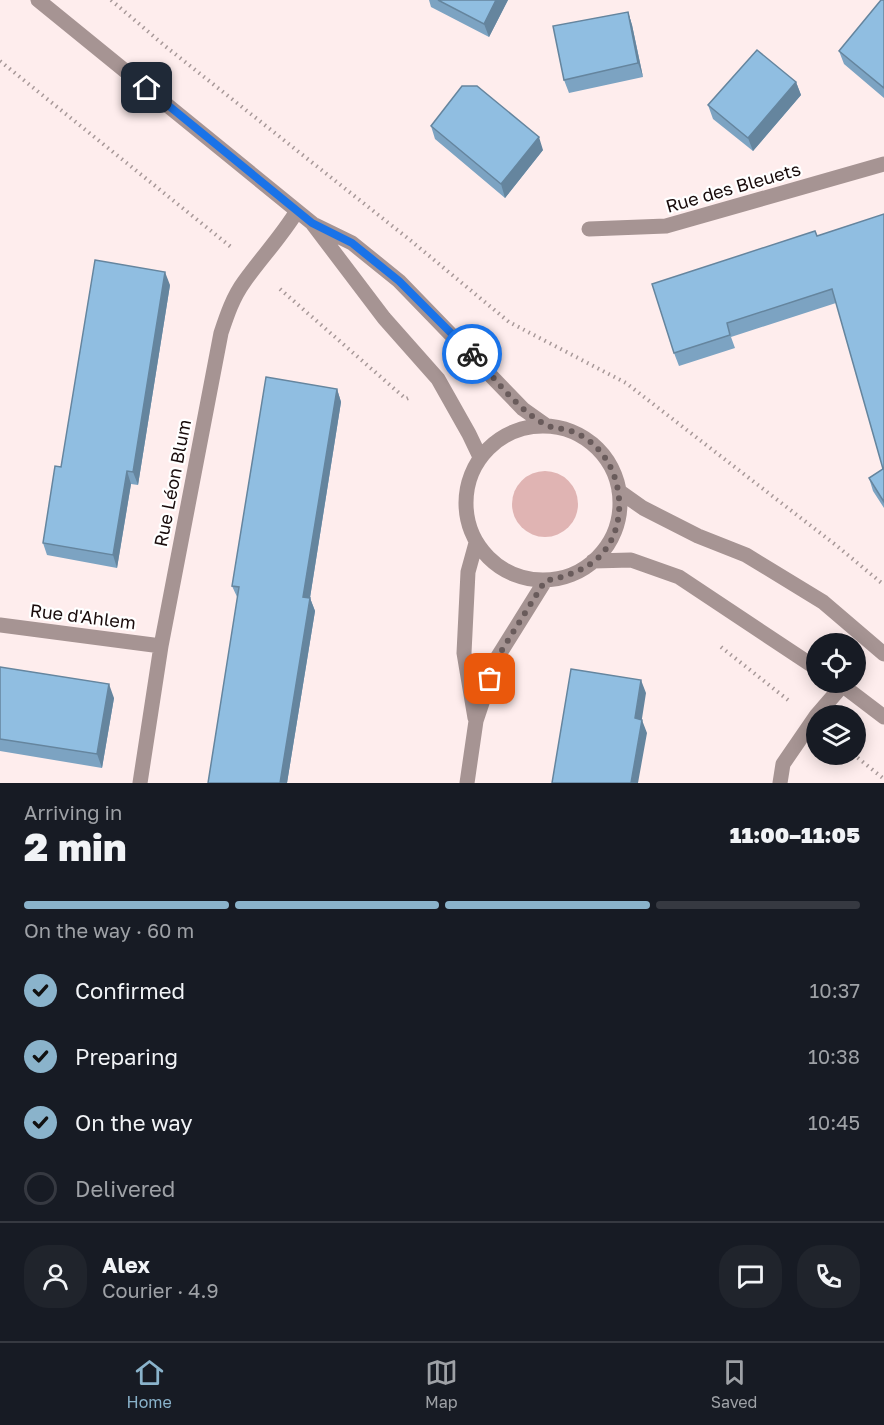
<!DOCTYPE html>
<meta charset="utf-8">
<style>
:root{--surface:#171b24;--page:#20242c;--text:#f1f3f6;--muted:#9ea1a6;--line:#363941;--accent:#8ab3cb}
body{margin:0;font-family:"Golos Text",sans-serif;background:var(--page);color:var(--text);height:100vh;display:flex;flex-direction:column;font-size:22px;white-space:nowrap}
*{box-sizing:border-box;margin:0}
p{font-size:20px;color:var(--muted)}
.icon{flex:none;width:33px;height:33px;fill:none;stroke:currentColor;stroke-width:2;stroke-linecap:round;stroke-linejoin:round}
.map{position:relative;height:783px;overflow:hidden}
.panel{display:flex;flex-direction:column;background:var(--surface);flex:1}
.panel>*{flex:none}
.fabs{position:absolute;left:806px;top:633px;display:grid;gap:12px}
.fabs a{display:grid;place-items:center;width:60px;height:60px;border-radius:50%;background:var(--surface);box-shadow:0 3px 15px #0003;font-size:30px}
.pin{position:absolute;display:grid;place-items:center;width:51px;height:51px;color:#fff;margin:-26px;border-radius:12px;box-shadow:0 3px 9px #0006}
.courier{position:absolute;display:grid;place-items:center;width:60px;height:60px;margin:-30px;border:4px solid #1a73e8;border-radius:50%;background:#fff;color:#222;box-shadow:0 2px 8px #0007}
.summary em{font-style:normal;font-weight:800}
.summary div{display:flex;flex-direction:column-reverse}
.summary{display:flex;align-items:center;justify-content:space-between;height:102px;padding:0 24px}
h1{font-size:39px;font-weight:800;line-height:45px}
.bar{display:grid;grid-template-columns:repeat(4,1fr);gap:9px 6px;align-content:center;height:72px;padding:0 24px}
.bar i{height:8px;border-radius:4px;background:var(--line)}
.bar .active{background:var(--accent)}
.bar p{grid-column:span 4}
.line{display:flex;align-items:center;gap:15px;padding:0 24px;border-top:2px solid var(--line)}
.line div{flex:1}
.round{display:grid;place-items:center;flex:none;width:63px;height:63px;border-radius:24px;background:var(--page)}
ol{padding:0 24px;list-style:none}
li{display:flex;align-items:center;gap:18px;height:66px}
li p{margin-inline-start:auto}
li .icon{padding:6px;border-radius:50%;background:var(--accent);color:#111;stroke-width:4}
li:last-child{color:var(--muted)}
li i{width:33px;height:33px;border:3px solid var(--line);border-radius:50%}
.tab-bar{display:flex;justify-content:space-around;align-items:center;height:84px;border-top:2px solid var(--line);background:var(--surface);font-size:16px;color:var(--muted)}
.tab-bar a{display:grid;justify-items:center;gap:3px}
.tab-bar .active{color:var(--accent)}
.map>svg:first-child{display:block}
.green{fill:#e0b4b3}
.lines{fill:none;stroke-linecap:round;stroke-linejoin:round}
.path{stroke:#a89999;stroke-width:4;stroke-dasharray:1.5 4.5;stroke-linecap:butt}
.minor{stroke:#a69493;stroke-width:15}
.wall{fill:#7ca3c2}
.shaded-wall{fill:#65859e}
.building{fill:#90bee1;stroke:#65859e;stroke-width:1.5}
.done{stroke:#695b5b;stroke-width:6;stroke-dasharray:0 10.8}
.route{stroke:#1a73e8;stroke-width:8}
.labels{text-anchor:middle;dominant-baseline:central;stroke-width:4.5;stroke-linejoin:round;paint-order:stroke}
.street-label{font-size:18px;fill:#190c0c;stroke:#fff}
</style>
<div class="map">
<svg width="884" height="783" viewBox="0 0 884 783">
<rect width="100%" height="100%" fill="#feeded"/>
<path class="green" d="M512 504a33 33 0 1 1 66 0a33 33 0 1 1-66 0Z"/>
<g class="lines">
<path class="path" d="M 111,0 L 165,46 L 410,240 L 509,322 L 626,383 L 837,546 L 884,585
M 0,61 L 231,247
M 280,289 L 406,399 L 411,397
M 721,647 L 788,700
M 853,754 L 884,779"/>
<path class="minor" d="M 38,0 L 312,223 L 384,318 L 438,379 L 469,434 L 480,457
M 315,225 L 352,243 L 399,281 L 523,409 L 547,426
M 589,229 L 666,226 L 884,164
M466 503a77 77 0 1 1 154 0a77 77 0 1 1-154 0Z
M 619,491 L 643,508 L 698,536 L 746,555 L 823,602 L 884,654
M 593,561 L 631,560 L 679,577 L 816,668
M 0,625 L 161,646
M 838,682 L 884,717
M 816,716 L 842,686
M 475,718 L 464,653 L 468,572 L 476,543
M 140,783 L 161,646 L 221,333 C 227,315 233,297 244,282 C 261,258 281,237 297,211
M 467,783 L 476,721 L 497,658 L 545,581
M 780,783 L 783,764 L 816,716"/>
</g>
<path class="wall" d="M 429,0 L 508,0 L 489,37 L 431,7 Z
M 884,0 L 884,98 L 844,64 L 839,51 Z
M 628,12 L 632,25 L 643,77 L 569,93 L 564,80 Z
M 796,82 L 801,95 L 753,151 L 713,119 L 708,105 Z
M 431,126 L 543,150 L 505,198 L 435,139 Z
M 884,214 L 884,508 L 873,491 L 869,478 L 883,469 L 836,303 L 731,337 L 735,348 L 679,366 L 674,353 L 817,236 Z
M 170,285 L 138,485 L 131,484 L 117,568 L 47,555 L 43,543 L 61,467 Z
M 337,389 L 341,402 L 310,598 L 315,611 L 287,783 L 208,783 L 238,599 L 232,586 Z
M 0,667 L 114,698 L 102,768 L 0,751 Z"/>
<path class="shaded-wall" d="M 496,0 L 508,0 L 489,37 L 484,24 Z
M 628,12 L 632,25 L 643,77 L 638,63 Z
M 796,82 L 801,95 L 753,151 L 748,138 Z
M 539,137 L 543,150 L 505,198 L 501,184 Z
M 165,272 L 170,285 L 138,485 L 133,472 Z
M 337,389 L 341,402 L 308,610 L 303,597 Z
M 127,471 L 131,484 L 117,568 L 113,555 Z
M 310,598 L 315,611 L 287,783 L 280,783 Z
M 641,680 L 646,693 L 640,731 L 635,718 Z
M 109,684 L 114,698 L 102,768 L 97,754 Z
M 642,720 L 647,733 L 638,783 L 631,783 Z"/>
<path class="building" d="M 438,0 L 496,0 L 484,24 Z
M 881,0 L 884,0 L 884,88 L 839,51 Z
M 628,12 L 638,63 L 564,80 L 553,26 Z
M 757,50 L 796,82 L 748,138 L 708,105 Z
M 462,86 L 477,86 L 539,137 L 501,184 L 431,126 Z
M 884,214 L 884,502 L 869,478 L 883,469 L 832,289 L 727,323 L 730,335 L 674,353 L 652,284 L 815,231 L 817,236 Z
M 95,260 L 165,272 L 133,472 L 127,471 L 113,555 L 43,543 L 55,466 L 61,467 Z
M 266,377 L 337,389 L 303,597 L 310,598 L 280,783 L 208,783 L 239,587 L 232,586 Z
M 0,667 L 109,684 L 97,754 L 0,739 Z
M 571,669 L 641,680 L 635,718 L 642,720 L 631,783 L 552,783 Z"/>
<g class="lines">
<path class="done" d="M 472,354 C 495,378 515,407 544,424 C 552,429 562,428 571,431 C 578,433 589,440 594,445 C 627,475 629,536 592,563 C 577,573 563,577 545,581 L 497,658 L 490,679"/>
<path class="route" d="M 147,88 L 312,223 L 352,243 L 399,281 L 472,354"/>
</g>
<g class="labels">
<g class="street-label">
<text transform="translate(733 187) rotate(-16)">Rue des Bleuets</text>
<text transform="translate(172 483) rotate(-79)">Rue Léon Blum</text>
<text transform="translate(83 616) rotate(7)">Rue d'Ahlem</text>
</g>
</g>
</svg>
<div class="fabs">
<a><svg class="icon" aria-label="locate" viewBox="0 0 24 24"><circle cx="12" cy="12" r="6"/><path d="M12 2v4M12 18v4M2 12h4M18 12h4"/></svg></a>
<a><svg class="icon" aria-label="layers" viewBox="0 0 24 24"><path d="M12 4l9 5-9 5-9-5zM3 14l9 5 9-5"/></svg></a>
</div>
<div class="pin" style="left:490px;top:679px;background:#ea580c"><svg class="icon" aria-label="bag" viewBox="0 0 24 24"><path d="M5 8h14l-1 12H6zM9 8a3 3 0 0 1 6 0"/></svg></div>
<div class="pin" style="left:147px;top:88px;background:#1f2937"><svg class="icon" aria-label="home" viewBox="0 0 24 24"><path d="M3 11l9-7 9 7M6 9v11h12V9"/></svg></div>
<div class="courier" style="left:472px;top:354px"><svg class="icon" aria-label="bike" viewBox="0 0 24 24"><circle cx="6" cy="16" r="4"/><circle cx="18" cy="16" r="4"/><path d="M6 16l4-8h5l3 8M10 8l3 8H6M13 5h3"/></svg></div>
</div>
<section class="panel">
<div class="summary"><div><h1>2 min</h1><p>Arriving in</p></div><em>11:00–11:05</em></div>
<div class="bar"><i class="active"></i><i class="active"></i><i class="active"></i><i></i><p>On the way · 60 m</p></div>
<ol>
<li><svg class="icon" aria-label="check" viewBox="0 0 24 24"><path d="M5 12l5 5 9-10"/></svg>Confirmed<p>10:37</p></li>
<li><svg class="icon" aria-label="check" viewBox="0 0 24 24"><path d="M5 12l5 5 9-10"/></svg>Preparing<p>10:38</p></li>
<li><svg class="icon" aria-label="check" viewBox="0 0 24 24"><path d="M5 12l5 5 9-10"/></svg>On the way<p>10:45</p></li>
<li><i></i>Delivered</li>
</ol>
<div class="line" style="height:108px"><a class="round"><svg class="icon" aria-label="person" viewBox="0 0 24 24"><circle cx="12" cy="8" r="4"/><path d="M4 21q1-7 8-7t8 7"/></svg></a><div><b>Alex</b><p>Courier · 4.9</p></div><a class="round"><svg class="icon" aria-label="chat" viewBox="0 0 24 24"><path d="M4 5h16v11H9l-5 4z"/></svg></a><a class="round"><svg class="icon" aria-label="phone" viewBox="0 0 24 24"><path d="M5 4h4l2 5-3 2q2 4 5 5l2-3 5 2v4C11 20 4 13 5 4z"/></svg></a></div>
</section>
<nav class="tab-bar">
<a class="active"><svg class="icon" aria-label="home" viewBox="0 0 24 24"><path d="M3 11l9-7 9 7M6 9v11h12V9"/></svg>Home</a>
<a><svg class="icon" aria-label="map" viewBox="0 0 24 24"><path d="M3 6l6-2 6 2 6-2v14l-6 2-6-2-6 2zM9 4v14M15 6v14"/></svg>Map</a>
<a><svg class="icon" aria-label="saved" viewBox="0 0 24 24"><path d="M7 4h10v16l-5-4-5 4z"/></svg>Saved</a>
</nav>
